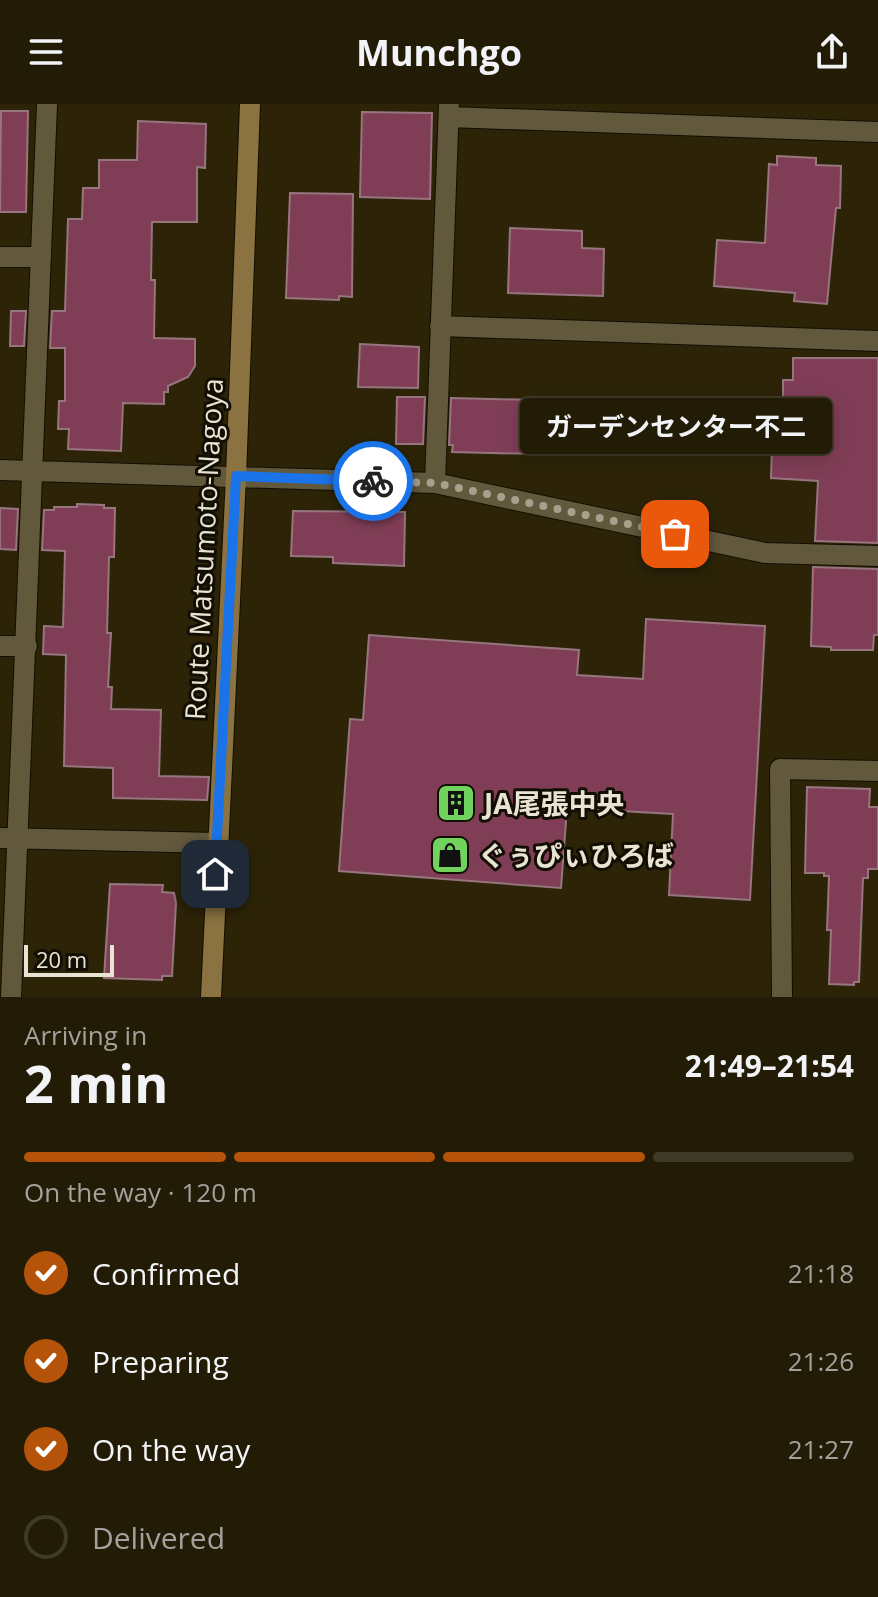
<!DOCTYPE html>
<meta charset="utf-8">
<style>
:root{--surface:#221b06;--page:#2e2814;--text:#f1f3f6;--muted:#a2a19b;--line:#3f3928;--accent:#b45309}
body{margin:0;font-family:"Open Sans","Noto Sans JP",sans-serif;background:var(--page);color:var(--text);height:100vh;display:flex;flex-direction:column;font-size:30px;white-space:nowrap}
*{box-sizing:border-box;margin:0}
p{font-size:26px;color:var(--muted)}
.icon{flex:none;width:44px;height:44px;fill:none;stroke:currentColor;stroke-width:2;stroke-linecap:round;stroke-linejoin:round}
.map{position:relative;height:893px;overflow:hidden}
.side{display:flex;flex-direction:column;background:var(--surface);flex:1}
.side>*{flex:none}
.scale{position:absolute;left:24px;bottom:20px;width:90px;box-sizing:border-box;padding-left:8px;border:4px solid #e9e3d3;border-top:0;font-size:22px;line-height:28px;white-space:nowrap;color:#e9e3d3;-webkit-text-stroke:6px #120e04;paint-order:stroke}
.pin{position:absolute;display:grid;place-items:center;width:68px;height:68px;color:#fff;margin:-34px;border-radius:16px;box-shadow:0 4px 12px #0006}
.courier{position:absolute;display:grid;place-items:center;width:80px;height:80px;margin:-40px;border:6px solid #1a73e8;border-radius:50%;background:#fff;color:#222;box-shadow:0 2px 10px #0007}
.bubble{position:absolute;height:56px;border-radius:8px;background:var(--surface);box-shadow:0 4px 20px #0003,0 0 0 2px var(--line);font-size:26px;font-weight:700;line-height:56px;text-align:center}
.summary em{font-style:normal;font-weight:700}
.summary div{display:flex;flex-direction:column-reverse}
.summary{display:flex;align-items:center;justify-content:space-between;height:136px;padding:0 24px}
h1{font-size:52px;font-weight:700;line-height:60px}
.bar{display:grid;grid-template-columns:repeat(4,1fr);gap:12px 8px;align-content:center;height:96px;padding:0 24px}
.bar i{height:10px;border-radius:6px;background:var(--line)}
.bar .on{background:var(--accent)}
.bar p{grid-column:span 4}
ol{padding:0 24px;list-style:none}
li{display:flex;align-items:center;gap:24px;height:88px}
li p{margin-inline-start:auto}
li .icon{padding:8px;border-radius:50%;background:var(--accent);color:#fff;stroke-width:4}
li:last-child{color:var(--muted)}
li i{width:44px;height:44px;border:4px solid var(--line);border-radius:50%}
header{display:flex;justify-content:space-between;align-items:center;height:104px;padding:0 24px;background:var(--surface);font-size:36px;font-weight:700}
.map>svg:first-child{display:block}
.building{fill:#803e56;stroke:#96757f;stroke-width:2}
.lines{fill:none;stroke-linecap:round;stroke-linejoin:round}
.street-casing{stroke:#150d00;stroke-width:22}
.secondary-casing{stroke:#150d00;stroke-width:22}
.street{stroke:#62583c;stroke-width:20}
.secondary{stroke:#8a7341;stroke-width:20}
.done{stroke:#a7a08c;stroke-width:8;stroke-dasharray:0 14.4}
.route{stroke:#1a73e8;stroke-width:10}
.labels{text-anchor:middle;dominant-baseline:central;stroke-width:6;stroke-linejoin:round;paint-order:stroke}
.street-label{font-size:28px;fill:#e9e3d3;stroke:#120e04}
.poi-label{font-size:28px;font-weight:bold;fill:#e9e3d3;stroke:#120e04;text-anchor:start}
</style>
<header><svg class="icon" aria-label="menu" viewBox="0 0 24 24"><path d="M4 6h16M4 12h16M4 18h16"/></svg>Munchgo<svg class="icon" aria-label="share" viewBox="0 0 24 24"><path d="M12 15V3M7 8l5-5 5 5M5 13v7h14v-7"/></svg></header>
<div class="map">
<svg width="878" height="893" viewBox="0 0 878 893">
<rect width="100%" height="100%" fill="#2d2408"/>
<path class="building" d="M 1,7 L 28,7 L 26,108 L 0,108 Z
M 362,8 L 432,9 L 430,95 L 360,93 Z
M 138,17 L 206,20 L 205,64 L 197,63 L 197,118 L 152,118 L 151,176 L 155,176 L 154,234 L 195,235 L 195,262 L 188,273 L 168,282 L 168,288 L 164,288 L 164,300 L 123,299 L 121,347 L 68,345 L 69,325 L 58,325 L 59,297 L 65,297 L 65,244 L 50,244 L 52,207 L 65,207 L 68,115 L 82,115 L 83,84 L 99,84 L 99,56 L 137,56 Z
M 777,52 L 816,54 L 816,61 L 841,62 L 840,104 L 836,104 L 827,200 L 794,197 L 795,189 L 714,182 L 717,136 L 765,139 L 769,60 L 777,61 Z
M 290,89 L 353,90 L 352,193 L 339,192 L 339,196 L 286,194 Z
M 510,124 L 582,127 L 582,144 L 604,145 L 603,192 L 508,189 Z
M 11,207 L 26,207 L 24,242 L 10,242 Z
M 360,240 L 419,243 L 418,284 L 358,283 Z
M 793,254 L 878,254 L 878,439 L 815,437 L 818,377 L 771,374 L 772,344 L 777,344 L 778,293 L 783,294 L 783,276 L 793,276 Z
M 397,293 L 425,293 L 423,340 L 396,340 Z
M 451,294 L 536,296 L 535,350 L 452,348 L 453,341 L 449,341 Z
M 77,400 L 104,401 L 104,404 L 115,404 L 114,453 L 109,453 L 107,529 L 111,529 L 108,583 L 112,583 L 111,605 L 161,606 L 159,672 L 209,673 L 207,696 L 113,694 L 113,664 L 64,662 L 66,551 L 43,550 L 44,522 L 63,523 L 65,447 L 42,446 L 44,406 L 54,406 L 54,403 L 77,403 Z
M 0,404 L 18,405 L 16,446 L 0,445 Z
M 293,407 L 405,408 L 404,462 L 333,459 L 333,453 L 291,452 Z
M 813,463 L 878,465 L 878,531 L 874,531 L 873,546 L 831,546 L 831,543 L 811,542 Z
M 646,515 L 765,522 L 750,796 L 669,791 L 673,710 L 567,704 L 561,784 L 339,767 L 350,615 L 363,616 L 369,531 L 579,546 L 577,571 L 643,575 Z
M 807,683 L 870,685 L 869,703 L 878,703 L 878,765 L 868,765 L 868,774 L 863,774 L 859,878 L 854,878 L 854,881 L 829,880 L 831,826 L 827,826 L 829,772 L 824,772 L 824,769 L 805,769 Z
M 110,780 L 163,781 L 162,788 L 174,789 L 176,799 L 172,872 L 162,872 L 162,876 L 104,874 Z"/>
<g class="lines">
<defs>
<path id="street" d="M 449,13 L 878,28
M 0,153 L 41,153
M 440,222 L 878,237
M 0,366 L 435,379 L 765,449 L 878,452
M 435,379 L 449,0
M 0,542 L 27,542
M 0,734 L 217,739
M 11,893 L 47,0
M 782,893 L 780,665 L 878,667"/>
<path id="secondary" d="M 211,893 L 236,372 L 250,0"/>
</defs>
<use href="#street" class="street-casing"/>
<use href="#secondary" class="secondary-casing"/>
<use href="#street" class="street"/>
<use href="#secondary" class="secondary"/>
</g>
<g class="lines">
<path class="done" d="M 373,377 L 435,379 L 675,430"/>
<path class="route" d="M 215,770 L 236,372 L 373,377"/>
</g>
<defs>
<symbol id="building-square" viewBox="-11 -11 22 22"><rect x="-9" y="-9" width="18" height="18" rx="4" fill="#71d35e" stroke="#120e04"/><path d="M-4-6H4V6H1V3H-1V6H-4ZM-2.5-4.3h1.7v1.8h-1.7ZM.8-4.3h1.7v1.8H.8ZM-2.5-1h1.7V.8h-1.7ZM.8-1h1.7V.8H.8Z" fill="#111"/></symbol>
<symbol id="shop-square" viewBox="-11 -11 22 22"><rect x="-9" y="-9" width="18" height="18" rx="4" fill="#71d35e" stroke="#120e04"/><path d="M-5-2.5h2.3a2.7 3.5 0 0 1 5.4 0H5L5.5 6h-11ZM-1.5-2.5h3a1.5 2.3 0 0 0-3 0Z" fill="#111"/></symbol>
</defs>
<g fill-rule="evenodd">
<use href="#building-square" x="434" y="677" width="44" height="44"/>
<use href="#shop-square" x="428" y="729" width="44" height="44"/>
</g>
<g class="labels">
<g class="street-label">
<text transform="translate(203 445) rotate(-87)">Route Matsumoto-Nagoya</text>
</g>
<g class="poi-label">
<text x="484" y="699">JA尾張中央</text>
<text x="478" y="751">ぐぅぴぃひろば</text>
</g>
</g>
</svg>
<div class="scale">20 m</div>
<div class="pin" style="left:675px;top:430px;background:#ea580c"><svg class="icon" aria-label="bag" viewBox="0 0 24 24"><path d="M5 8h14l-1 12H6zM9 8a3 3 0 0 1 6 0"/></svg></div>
<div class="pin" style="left:215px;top:770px;background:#1f2937"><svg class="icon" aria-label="home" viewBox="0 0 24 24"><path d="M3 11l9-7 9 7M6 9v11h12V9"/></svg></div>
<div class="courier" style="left:373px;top:377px"><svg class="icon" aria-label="bike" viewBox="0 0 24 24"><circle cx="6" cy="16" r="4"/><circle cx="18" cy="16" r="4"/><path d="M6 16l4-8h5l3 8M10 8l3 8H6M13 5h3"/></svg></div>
<div class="bubble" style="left:520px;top:294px;width:312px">ガーデンセンター不二</div>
</div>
<section class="side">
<div class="summary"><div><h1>2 min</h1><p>Arriving in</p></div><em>21:49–21:54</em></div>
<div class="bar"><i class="on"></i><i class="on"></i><i class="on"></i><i></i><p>On the way · 120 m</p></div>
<ol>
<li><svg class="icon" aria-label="check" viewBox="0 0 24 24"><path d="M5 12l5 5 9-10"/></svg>Confirmed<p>21:18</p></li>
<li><svg class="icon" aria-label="check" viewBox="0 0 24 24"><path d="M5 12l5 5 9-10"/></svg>Preparing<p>21:26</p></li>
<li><svg class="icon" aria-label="check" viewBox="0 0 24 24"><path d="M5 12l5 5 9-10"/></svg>On the way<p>21:27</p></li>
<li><i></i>Delivered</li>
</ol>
</section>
